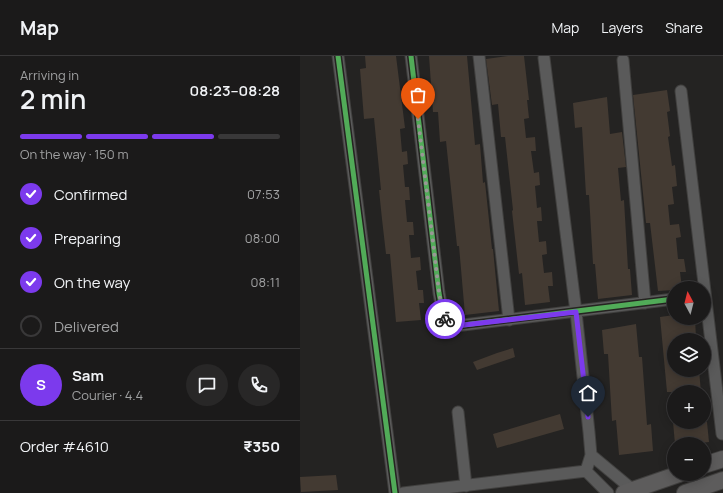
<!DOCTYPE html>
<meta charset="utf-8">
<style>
:root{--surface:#1b1a1a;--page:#282727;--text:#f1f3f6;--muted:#a0a1a2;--line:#393839;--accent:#7c3aed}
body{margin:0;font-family:Manrope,sans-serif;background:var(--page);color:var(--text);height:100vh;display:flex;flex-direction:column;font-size:15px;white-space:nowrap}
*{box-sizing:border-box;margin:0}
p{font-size:13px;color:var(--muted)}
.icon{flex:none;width:22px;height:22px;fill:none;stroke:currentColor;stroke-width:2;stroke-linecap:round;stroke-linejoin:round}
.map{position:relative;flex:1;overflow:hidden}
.sheet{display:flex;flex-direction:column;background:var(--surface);width:300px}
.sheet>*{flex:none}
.needle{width:26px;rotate:353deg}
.fabs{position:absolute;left:367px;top:225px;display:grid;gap:8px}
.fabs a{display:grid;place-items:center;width:44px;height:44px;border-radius:50%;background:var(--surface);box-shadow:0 2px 10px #0003,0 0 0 1px var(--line);font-size:20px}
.pin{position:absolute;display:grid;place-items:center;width:34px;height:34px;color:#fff;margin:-41px -17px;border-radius:50% 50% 50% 0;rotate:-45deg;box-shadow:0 0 4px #0007}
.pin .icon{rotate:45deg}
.courier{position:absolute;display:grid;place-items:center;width:40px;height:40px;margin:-20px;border:3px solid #7c3aed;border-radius:50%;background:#fff;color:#222;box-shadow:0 1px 5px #0007}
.summary em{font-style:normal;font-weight:600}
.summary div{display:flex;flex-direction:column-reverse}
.summary{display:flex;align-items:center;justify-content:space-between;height:68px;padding:0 20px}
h1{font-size:26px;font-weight:600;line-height:30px}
.bar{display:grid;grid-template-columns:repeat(4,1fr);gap:6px 4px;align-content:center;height:48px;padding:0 20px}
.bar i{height:5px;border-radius:3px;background:var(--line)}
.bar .current{background:var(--accent)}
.bar p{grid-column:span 4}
.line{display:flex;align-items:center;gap:10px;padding:0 20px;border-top:1px solid var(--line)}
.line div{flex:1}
.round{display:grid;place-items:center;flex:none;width:42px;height:42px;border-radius:21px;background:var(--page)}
ol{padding:0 20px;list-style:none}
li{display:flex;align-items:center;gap:12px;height:44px}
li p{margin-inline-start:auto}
li .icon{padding:4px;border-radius:50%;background:var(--accent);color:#fff;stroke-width:4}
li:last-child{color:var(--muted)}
li i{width:22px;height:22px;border:2px solid var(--line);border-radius:50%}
header{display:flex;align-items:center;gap:24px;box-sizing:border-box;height:56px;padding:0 20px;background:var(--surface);border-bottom:1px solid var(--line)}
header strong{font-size:19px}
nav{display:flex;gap:22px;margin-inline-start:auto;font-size:14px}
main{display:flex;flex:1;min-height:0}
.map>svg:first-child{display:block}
.building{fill:#433a32}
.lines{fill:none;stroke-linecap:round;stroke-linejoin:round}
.street-casing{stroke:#41403f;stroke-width:13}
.secondary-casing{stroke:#41403f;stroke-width:18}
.street{stroke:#5a5a5a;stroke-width:11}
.secondary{stroke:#5d5c5c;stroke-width:16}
.cycleway-casing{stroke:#252321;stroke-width:8}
.cycleway{stroke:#51ab58;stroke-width:5}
.done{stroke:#999796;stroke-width:4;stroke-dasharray:0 7.2}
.route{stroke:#7c3aed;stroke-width:5}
</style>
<header>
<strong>Map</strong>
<nav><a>Map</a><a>Layers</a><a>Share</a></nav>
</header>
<main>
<section class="sheet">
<div class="summary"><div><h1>2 min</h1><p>Arriving in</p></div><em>08:23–08:28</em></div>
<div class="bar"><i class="current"></i><i class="current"></i><i class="current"></i><i></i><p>On the way · 150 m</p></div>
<ol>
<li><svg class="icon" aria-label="check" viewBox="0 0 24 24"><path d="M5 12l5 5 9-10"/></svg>Confirmed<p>07:53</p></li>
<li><svg class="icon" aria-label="check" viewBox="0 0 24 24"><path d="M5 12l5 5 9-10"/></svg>Preparing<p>08:00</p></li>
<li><svg class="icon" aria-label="check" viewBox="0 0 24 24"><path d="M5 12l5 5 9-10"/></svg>On the way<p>08:11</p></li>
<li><i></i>Delivered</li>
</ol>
<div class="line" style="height:72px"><b class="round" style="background:var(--accent);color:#fff">S</b><div><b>Sam</b><p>Courier · 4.4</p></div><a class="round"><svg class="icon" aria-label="chat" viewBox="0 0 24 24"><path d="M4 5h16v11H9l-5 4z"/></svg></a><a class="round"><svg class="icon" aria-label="phone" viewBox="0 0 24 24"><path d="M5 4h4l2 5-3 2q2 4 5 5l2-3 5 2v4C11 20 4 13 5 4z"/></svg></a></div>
<div class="line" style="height:52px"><div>Order #4610</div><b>₹350</b></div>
</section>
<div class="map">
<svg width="423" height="437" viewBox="0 0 423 437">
<rect width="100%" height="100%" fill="#242322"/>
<path class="building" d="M 65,0 L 96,0 L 105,72 L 100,73 L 102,96 L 107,95 L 108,108 L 103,109 L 105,131 L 109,131 L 110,144 L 105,144 L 107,166 L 113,166 L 114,179 L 109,179 L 111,202 L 120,201 L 121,214 L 116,215 L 118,234 L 123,234 L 124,247 L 119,247 L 121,264 L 96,266 L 90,198 L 86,198 L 82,163 L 79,134 L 81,134 L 74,62 L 64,63 L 60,13 L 66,12 Z
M 129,0 L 167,0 L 175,89 L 180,88 L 183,127 L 185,126 L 192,193 L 193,193 L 199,255 L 165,259 L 159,190 L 157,190 L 146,85 L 140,86 L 138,56 L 133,56 Z
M 208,0 L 224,0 L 229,44 L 227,44 L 229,62 L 224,63 L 226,82 L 235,81 L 236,95 L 231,95 L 234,117 L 239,116 L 240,129 L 235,130 L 237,152 L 241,151 L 242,165 L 237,165 L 239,186 L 246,185 L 247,198 L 242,199 L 244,217 L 252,216 L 253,230 L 248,230 L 250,246 L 225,249 L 222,217 L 219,218 L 212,155 L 213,154 L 205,81 L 201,81 L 198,48 L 192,49 L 186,3 Z
M 367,34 L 370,55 L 367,56 L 370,80 L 368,81 L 372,110 L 375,109 L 377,130 L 372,131 L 374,148 L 368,149 L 370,169 L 379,168 L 381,181 L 376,182 L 378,203 L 384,203 L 386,216 L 380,216 L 382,232 L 374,232 L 374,234 L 358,235 L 350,167 L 346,167 L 333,39 Z
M 307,41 L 310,78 L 322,76 L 326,111 L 318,112 L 321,145 L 324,144 L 328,213 L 330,213 L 332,239 L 298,243 L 295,208 L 293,208 L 289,139 L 286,139 L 282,71 L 275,72 L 273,47 Z
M 374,259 L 374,262 L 395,262 L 396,282 L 374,284 L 374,314 L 399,314 L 401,336 L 367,336 L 360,261 Z
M 336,268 L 339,301 L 342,301 L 347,369 L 351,368 L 353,395 L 319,399 L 316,364 L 312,365 L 308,298 L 304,298 L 302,274 Z
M 213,292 L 215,301 L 177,314 L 173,306 L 197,297 Z
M 260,358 L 264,373 L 197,392 L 193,378 Z
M 373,366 L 407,366 L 409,386 L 392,388 L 375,388 Z
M 36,419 L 38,434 L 1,436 L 0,421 Z"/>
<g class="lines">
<defs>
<path id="street" d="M 38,0 L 95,437
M 111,0 L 139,237 L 143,259 L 147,266 L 155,270 L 374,243
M 179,0 L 209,264
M 244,2 L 276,256 L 289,376 L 291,399 L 286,415
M 323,4 L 345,247
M 381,35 L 422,378
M 158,356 L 166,430
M 291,399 L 333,434
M 103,437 L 286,415 L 308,437"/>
<path id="secondary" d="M 404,409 L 423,403
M 324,437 L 379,418
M 385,437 L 423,424"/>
</defs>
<use href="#street" class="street-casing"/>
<use href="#secondary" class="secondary-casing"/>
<use href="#street" class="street"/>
<use href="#secondary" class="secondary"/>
<defs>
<path id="cycleway" d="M 38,0 L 95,437
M 111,0 L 139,237 L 143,259 L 147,266 L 155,270 L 374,243"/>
</defs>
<use href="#cycleway" class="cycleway-casing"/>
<use href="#cycleway" class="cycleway"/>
</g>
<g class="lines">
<path class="done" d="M 118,63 L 139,236 L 143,259 L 145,263"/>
<path class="route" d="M 145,263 L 147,266 L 155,270 L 276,256 L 288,361"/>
</g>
</svg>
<div class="fabs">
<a><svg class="needle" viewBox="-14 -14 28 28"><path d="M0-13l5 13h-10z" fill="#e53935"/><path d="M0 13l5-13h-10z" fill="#a0a1a2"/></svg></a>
<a><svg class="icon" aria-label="layers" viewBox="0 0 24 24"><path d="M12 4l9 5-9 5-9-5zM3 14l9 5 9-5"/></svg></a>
<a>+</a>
<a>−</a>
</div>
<div class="pin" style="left:118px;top:63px;background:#ea580c"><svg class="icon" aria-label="bag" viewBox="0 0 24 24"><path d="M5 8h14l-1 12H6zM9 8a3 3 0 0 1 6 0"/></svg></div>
<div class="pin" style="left:288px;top:361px;background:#1f2937"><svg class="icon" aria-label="home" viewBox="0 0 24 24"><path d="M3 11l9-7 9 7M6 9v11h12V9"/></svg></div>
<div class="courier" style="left:145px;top:263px"><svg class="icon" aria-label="bike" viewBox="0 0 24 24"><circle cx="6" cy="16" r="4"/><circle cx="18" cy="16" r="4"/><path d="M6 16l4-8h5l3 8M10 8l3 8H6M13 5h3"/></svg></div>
</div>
</main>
